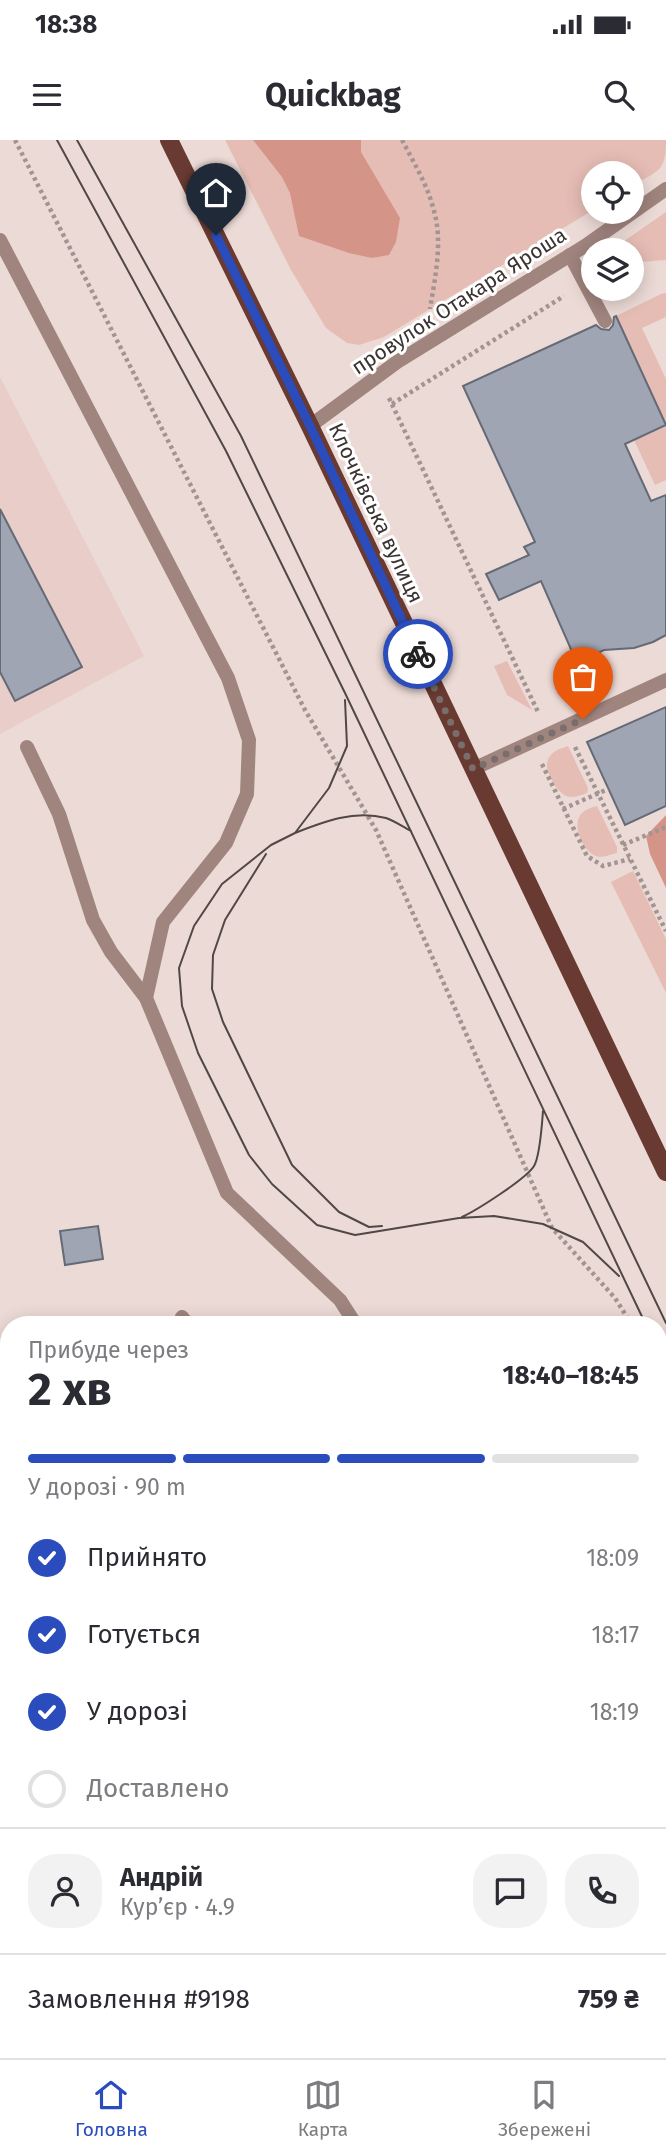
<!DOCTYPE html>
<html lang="uk">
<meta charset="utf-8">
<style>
:root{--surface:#fff;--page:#f2f2f3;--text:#2b2b33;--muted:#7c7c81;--line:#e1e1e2;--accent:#2b4cbc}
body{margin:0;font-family:"Fira Sans",sans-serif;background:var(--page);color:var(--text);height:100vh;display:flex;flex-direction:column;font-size:26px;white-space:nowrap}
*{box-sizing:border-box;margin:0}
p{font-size:23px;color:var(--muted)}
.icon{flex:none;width:38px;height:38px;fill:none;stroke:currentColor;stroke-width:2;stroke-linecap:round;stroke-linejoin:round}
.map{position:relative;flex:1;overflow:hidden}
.drawer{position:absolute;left:0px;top:1176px;width:667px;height:742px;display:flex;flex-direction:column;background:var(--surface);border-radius:28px 28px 0 0;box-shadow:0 4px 18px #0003}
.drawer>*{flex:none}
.buttons{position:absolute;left:581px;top:21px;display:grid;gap:14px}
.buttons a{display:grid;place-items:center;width:63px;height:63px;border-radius:50%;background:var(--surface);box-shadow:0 4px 18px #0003;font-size:35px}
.pin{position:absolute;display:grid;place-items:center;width:60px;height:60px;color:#fff;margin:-72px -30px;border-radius:50% 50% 50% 0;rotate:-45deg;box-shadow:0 0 7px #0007}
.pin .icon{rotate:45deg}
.courier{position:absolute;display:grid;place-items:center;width:70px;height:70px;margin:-35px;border:5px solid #2b4cbc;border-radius:50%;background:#fff;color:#222;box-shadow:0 2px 9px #0007}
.head em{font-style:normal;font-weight:700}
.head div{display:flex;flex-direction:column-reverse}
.head{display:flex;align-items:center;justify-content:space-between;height:119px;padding:0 28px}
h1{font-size:46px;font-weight:700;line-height:52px}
.bar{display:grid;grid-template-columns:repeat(4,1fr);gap:10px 7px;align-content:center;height:84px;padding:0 28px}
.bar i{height:9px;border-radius:5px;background:var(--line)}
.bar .on{background:var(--accent)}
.bar p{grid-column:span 4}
.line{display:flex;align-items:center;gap:18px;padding:0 28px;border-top:2px solid var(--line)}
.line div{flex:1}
.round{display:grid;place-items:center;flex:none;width:74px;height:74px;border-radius:28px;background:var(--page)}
ol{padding:0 28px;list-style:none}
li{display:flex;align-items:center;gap:21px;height:77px}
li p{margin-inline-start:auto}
li .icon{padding:7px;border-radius:50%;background:var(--accent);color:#fff;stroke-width:4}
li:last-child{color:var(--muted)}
li i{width:38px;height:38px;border:4px solid var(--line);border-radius:50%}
.status{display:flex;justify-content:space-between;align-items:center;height:49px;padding:0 35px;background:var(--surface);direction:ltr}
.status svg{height:19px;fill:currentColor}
header{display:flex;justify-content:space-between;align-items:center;height:91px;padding:0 28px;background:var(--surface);font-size:32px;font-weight:700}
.dock{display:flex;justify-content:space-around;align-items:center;height:98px;border-top:2px solid var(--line);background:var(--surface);font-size:19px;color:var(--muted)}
.dock a{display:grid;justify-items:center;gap:4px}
.dock .on{color:var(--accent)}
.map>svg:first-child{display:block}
.built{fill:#e8cdc8}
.green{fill:#e6bdb5}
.forest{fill:#d49588}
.building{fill:#9fa5b2;stroke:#646a76;stroke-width:2}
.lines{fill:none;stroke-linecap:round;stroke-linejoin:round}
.path{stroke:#a19491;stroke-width:4.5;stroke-dasharray:3.5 3.5;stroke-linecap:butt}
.service{stroke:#a0847e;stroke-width:14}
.minor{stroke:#a0847e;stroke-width:14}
.primary{stroke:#683a31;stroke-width:18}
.tram{stroke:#504846;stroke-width:2}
.done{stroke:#796e6c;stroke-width:7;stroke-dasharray:0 12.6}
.route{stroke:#2b4cbc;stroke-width:9}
.labels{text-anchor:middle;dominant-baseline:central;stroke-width:6;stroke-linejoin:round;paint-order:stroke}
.street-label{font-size:21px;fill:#3b3433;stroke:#fff}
</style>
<div class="status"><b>18:38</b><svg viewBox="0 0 49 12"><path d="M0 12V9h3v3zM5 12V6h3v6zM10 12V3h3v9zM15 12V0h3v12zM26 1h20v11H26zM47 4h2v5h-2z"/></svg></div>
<header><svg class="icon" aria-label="menu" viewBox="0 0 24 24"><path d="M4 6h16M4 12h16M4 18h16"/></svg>Quickbag<svg class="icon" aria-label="search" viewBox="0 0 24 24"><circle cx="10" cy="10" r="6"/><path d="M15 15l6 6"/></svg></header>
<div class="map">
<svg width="666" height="1918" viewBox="0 0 666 1918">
<rect width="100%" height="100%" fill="#ecdad6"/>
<path class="built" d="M 0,237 L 144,516 L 0,594 Z"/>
<path class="green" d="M 225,0 L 666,0 C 666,33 658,30 632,46 L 632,33 L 593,33 L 593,70 L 384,197 L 359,205 L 347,203 L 326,188 L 291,130 Z
M 666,72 L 666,120 L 641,122 L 632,116 L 632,110 L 624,110 L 617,106 Z
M 666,153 L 666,177 L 642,188 L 666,239 L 666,340 L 655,345 L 634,300 L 666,285 L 616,176 L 661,154 Z
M 507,521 L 532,570 L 507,555 L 494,526 Z
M 568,606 L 588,648 L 587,653 C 582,655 576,657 571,657 C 559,657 546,634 547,623 C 549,612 559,609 568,606 Z
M 597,666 L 617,707 L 617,713 C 612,714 605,717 600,717 C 584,716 570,684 582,673 C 586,669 592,667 597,666 Z
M 633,731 L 666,799 L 666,853 L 611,742 Z
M 666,1624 L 666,1918 L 471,1918 L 470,1909 L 658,1909 L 658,1627 Z"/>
<path class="forest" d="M 253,0 L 361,0 L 361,12 L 400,78 L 396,102 L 389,115 L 372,118 L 349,113 L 299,96 L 290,53 L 282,37 Z
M 666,675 L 666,748 L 650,714 L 646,696 Z"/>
<path class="building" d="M 616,176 L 666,285 L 625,304 L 651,361 L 666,355 L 666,495 L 653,502 L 634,508 L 604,510 L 577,523 L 541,441 L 499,460 L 486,434 L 529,415 L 524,407 L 535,402 L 463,246 L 596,185 L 601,189 L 609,190 L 613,185 L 614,177 Z
M 0,369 L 82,527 L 15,561 L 0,532 Z
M 666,567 L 666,666 L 625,685 L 587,602 Z
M 98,1086 L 103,1119 L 65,1125 L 60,1091 Z"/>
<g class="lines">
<path class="path" d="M 15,0 L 305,570 L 376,690 L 552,1088 L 615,1158 L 632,1185
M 402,0 C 414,23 428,46 434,71 C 443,102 435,138 430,169
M 389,258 L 538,572
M 392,264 L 564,156
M 575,607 L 666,791
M 542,624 L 587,716 L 603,726 L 630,719
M 563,669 L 608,649
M 623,705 L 666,687
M 658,1241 L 666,1259
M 658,1783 L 666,1765
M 658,1894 L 666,1806
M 575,1918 L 580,1909
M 656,1918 L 657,1909"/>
<path class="service" d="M 0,100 L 228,538 L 249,600 L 247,654 L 226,703 L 163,782 L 146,858 L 227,1053 L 340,1160 L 356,1185
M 570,115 L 605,181
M 27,607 L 59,674 L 93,780 L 111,812 L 146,858
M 473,629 L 666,540
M 72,1909 L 74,1918"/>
<path class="minor" d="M 310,286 L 397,222 L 585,106 L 666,49
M 182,1177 L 188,1185
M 658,1498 L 666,1495
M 0,1627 L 9,1626
M 305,1909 L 306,1918"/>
<path class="primary" d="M 169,0 L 310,286 L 666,1032"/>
<path class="tram" d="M 57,0 L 226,311 L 345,553 L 646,1185
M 77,0 L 241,296 L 666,1183
M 345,560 L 347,606 L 329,648 L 295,693 L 271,705 L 222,744 L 194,786 L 179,828 L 182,866 L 198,913 L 249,1015 L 272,1044 L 317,1085 L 355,1095 L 459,1078 L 494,1076 L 543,1084 L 583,1102 L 619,1136
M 295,693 C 325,681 354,670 386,678 C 395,681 403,687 411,691
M 266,714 L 225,780 L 213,815 L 212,849 L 223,882 L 292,1025 L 339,1072 L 369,1087 L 382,1086
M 462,1077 C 477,1070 526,1039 534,1026 C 540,1016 542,984 543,971
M 658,1211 L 666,1228"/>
</g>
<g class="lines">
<path class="done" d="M 418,514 L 473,629 L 583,579"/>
<path class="route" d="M 216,95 L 310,286 L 418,514"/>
</g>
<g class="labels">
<g class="street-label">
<text transform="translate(459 161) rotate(-33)">провулок Отакара Яроша</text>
<text transform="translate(376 373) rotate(65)">Клочківська вулиця</text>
</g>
</g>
</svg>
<div class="buttons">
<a><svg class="icon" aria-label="locate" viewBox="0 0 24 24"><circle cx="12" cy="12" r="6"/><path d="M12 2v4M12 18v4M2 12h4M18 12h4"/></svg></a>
<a><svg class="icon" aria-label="layers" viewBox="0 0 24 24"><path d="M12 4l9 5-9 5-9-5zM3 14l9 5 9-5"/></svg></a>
</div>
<div class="pin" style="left:583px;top:579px;background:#ea580c"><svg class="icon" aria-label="bag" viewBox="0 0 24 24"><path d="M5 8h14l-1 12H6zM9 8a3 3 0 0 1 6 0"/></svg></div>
<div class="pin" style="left:216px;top:95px;background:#1f2937"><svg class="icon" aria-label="home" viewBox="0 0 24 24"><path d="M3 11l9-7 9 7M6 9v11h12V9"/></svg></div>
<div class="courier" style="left:418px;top:514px"><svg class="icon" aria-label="bike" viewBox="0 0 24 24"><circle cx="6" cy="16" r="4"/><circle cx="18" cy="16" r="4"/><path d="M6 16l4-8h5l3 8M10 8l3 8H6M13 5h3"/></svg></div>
<section class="drawer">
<div class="head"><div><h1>2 хв</h1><p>Прибуде через</p></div><em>18:40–18:45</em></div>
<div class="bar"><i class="on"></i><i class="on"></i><i class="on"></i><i></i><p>У дорозі · 90 m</p></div>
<ol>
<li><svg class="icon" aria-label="check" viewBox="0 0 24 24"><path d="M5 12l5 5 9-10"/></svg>Прийнято<p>18:09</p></li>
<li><svg class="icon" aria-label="check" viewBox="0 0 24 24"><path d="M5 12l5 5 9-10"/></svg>Готується<p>18:17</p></li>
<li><svg class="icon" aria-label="check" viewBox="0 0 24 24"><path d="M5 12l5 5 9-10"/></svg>У дорозі<p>18:19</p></li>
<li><i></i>Доставлено</li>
</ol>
<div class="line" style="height:126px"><a class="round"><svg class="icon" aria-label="person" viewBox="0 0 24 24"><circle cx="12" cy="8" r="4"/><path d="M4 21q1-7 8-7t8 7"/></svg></a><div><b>Андрій</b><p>Кур’єр · 4.9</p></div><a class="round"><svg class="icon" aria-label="chat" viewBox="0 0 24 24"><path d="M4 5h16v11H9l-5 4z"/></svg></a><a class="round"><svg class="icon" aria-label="phone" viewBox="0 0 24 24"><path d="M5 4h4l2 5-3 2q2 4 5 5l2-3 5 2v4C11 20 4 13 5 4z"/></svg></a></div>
<div class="line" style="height:91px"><div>Замовлення #9198</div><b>759 ₴</b></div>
</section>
</div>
<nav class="dock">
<a class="on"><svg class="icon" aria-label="home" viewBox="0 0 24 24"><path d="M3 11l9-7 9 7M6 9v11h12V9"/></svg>Головна</a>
<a><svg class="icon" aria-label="map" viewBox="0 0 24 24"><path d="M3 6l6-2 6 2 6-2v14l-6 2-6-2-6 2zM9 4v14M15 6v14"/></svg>Карта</a>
<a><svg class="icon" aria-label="saved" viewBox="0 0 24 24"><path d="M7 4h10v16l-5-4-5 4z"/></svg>Збережені</a>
</nav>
